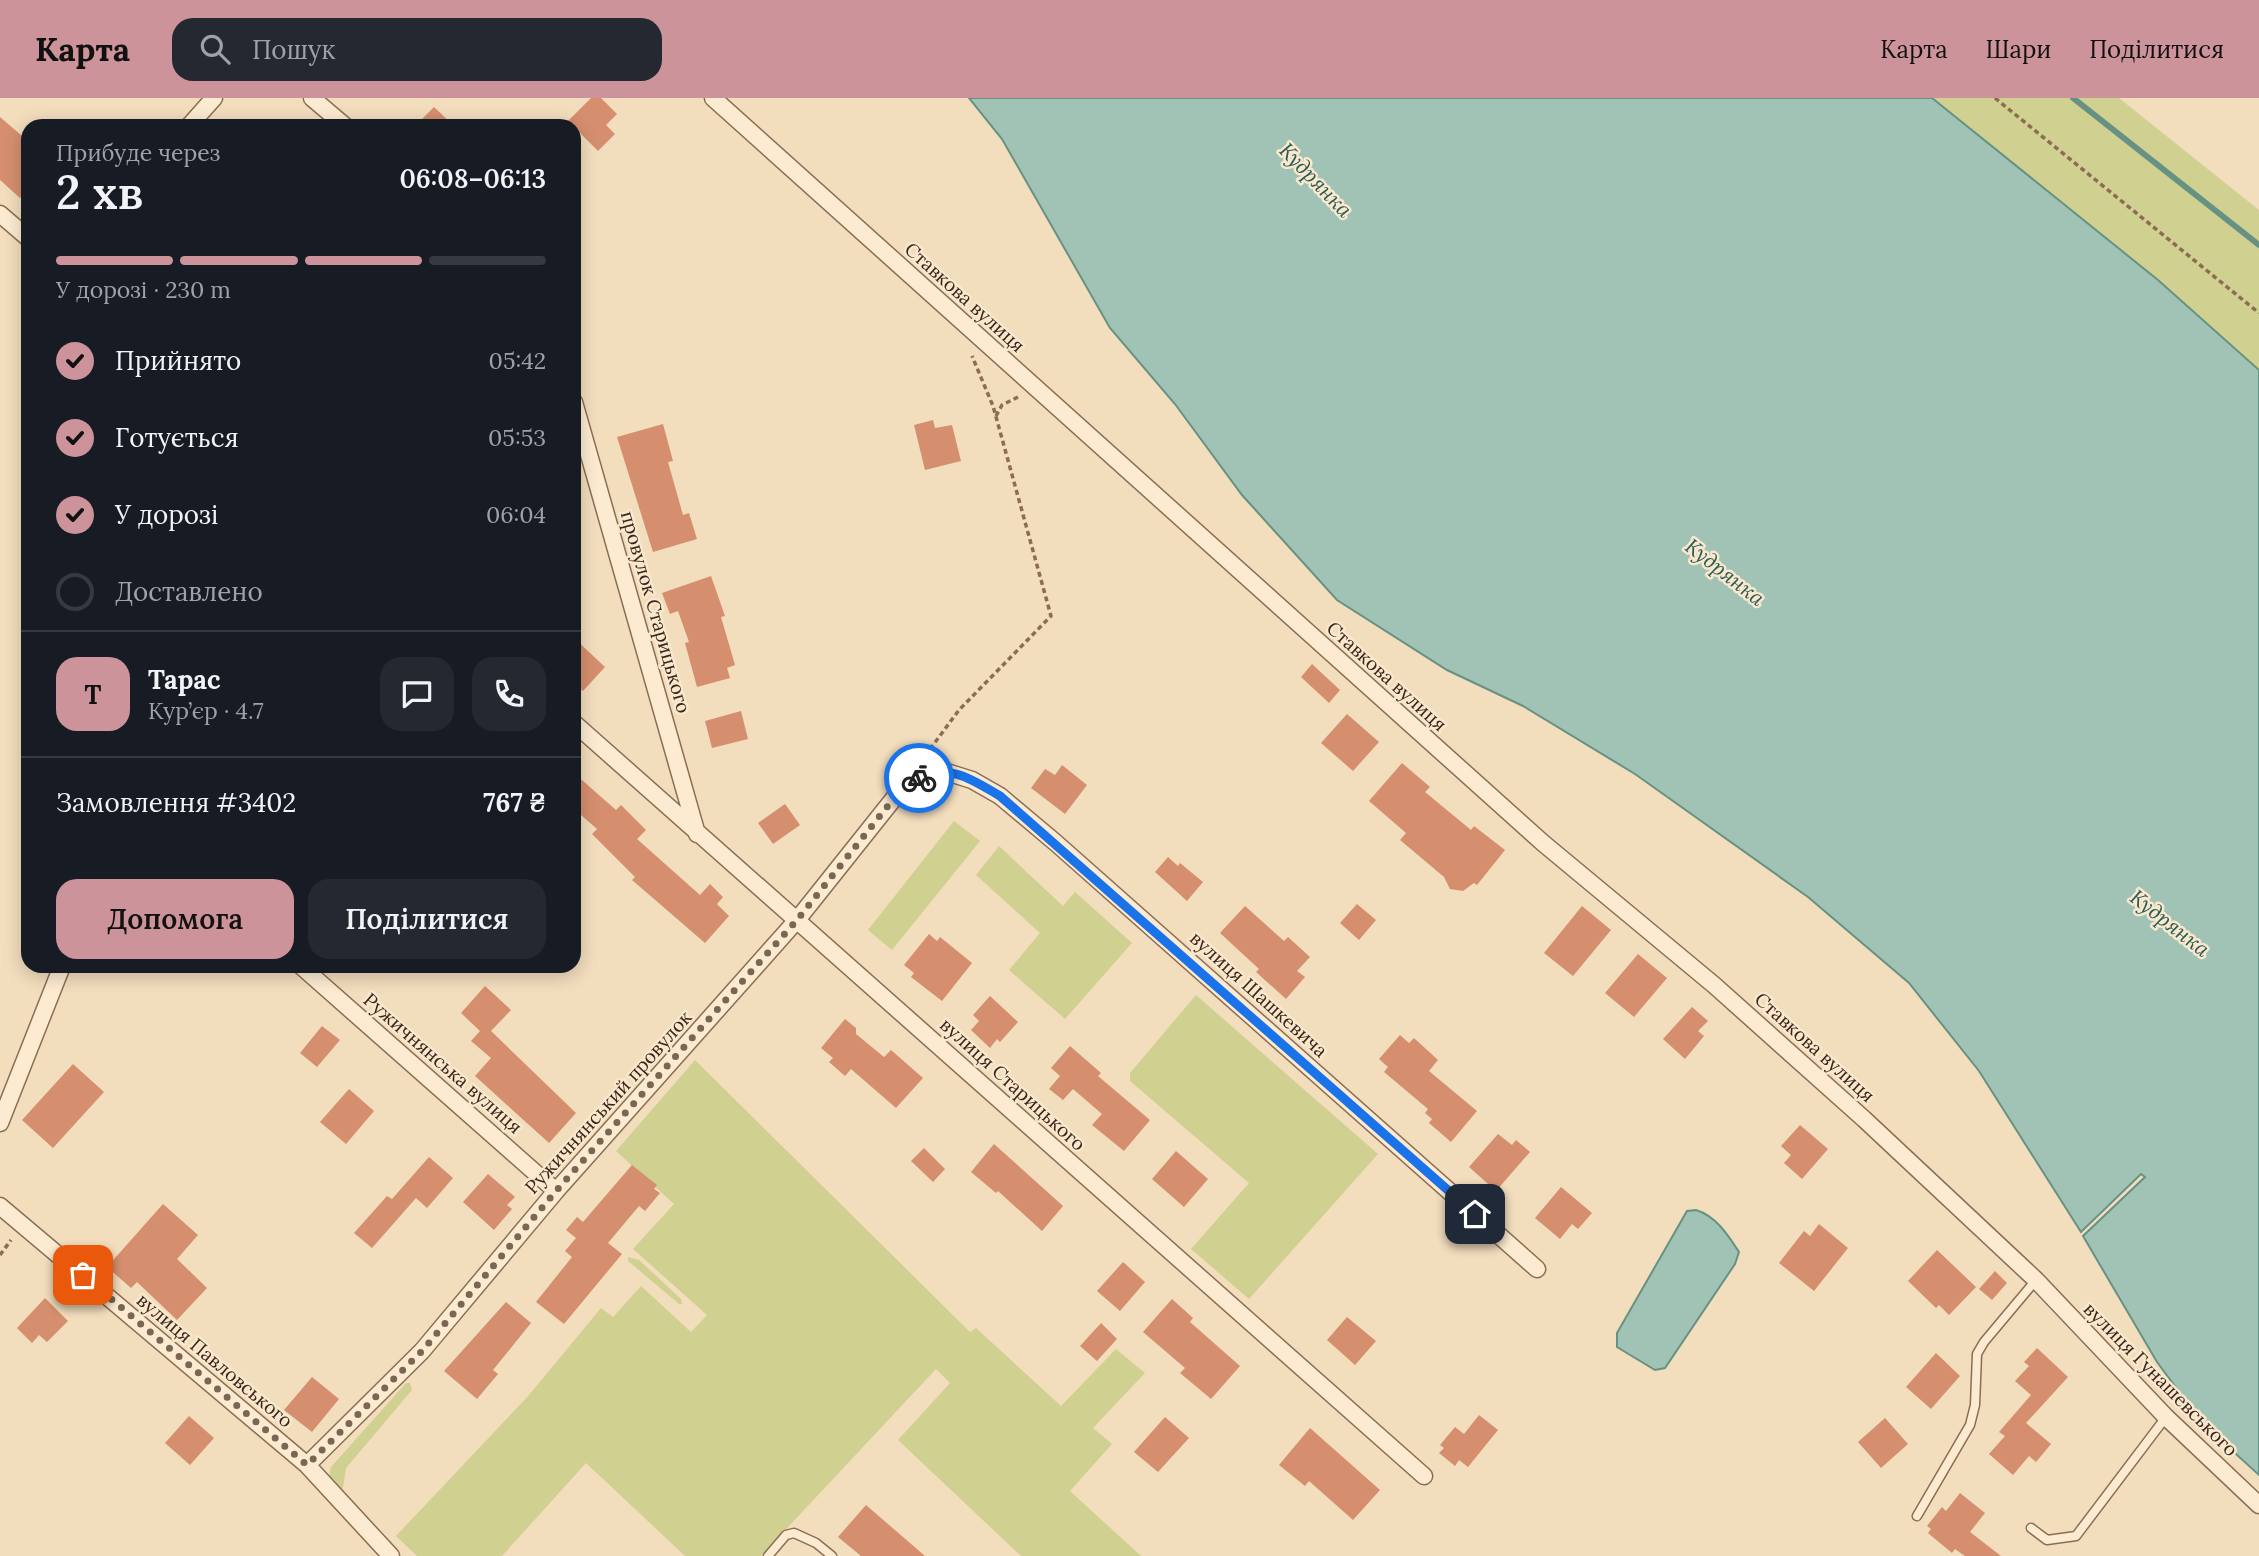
<!DOCTYPE html>
<html lang="uk">
<meta charset="utf-8">
<style>
:root{--surface:#171b24;--page:#242831;--text:#f1f3f6;--muted:#9ea1a6;--line:#363941;--accent:#cd939b}
body{margin:0;font-family:Lora,serif;background:var(--page);color:var(--text);height:100vh;display:flex;flex-direction:column;font-size:26px;white-space:nowrap}
*{box-sizing:border-box;margin:0}
p{font-size:23px;color:var(--muted)}
.icon{flex:none;width:38px;height:38px;fill:none;stroke:currentColor;stroke-width:2;stroke-linecap:round;stroke-linejoin:round}
.map{position:relative;flex:1;overflow:hidden}
.drawer{position:absolute;left:21px;top:21px;width:560px;height:854px;display:flex;flex-direction:column;background:var(--surface);border-radius:21px;box-shadow:0 4px 18px #0003}
.drawer>*{flex:none}
.pin{position:absolute;display:grid;place-items:center;width:60px;height:60px;color:#fff;margin:-30px;border-radius:14px;box-shadow:0 4px 10px #0006}
.courier{position:absolute;display:grid;place-items:center;width:70px;height:70px;margin:-35px;border:5px solid #1a73e8;border-radius:50%;background:#fff;color:#222;box-shadow:0 2px 9px #0007}
.headline em{font-style:normal;font-weight:600}
.headline div{display:flex;flex-direction:column-reverse}
.headline{display:flex;align-items:center;justify-content:space-between;height:119px;padding:0 35px}
h1{font-size:46px;font-weight:600;line-height:52px}
.bar{display:grid;grid-template-columns:repeat(4,1fr);gap:10px 7px;align-content:center;height:84px;padding:0 35px}
.bar i{height:9px;border-radius:5px;background:var(--line)}
.bar .active{background:var(--accent)}
.bar p{grid-column:span 4}
.line{display:flex;align-items:center;gap:18px;padding:0 35px;border-top:2px solid var(--line)}
.line div{flex:1}
.round{display:grid;place-items:center;flex:none;width:74px;height:74px;border-radius:21px;background:var(--page)}
ol{padding:0 35px;list-style:none}
li{display:flex;align-items:center;gap:21px;height:77px}
li p{margin-inline-start:auto}
li .icon{padding:7px;border-radius:50%;background:var(--accent);color:#111;stroke-width:4}
li:last-child{color:var(--muted)}
li i{width:38px;height:38px;border:4px solid var(--line);border-radius:50%}
.action{display:flex;gap:14px;margin-top:auto;padding:14px 35px}
.action a{flex:1;height:80px;border-radius:21px;background:var(--accent);color:#111;font-size:28px;font-weight:600;line-height:80px;text-align:center}
.action a+a{background:var(--page);color:var(--text)}
header{display:flex;align-items:center;gap:42px;box-sizing:border-box;height:98px;padding:0 35px;background:var(--accent);color:#111}
header strong{font-size:33px}
nav{display:flex;gap:38px;margin-inline-start:auto;font-size:24px}
.search{width:490px;height:63px;background:var(--page);display:flex;align-items:center;gap:18px;box-sizing:border-box;padding:0 24px;border-radius:21px;color:var(--muted);font-size:26px}
.map>svg:first-child{display:block}
.green{fill:#d0d190}
.water{fill:#a1c3b6;stroke:#679283;stroke-width:2}
.lines{fill:none;stroke-linecap:round;stroke-linejoin:round}
.stream{stroke:#679283;stroke-width:6}
.building{fill:#d58f6e}
.service-casing{stroke:#8c6d54;stroke-width:11}
.minor-casing{stroke:#8c6d54;stroke-width:19}
.path{stroke:#8c6d54;stroke-width:3.5;stroke-dasharray:5 3.5;stroke-linecap:butt}
.service{stroke:#fcebd1;stroke-width:8}
.minor{stroke:#fcebd1;stroke-width:16}
.done{stroke:#7a6753;stroke-width:7;stroke-dasharray:0 12.6}
.route{stroke:#1a73e8;stroke-width:9}
.labels{text-anchor:middle;dominant-baseline:central;stroke-width:5;stroke-linejoin:round;paint-order:stroke}
.street-label{font-size:19px;fill:#3a271a;stroke:#f9e8cd}
.water-label{font-size:21px;font-style:italic;fill:#285b53;stroke:#f9e8cd}
</style>
<header>
<strong>Карта</strong>
<div class="search"><svg class="icon" aria-label="search" viewBox="0 0 24 24"><circle cx="10" cy="10" r="6"/><path d="M15 15l6 6"/></svg>Пошук</div>
<nav><a>Карта</a><a>Шари</a><a>Поділитися</a></nav>
</header>
<div class="map">
<svg width="2259" height="1458" viewBox="0 0 2259 1458">
<rect width="100%" height="100%" fill="#f2ddbd"/>
<path class="green" d="M 1932,0 L 2119,0 L 2259,112 L 2259,272 L 2158,182 Z
M 954,723 L 980,743 L 892,852 L 868,832 Z
M 999,748 L 1063,808 L 1075,794 L 1132,845 L 1065,921 L 1009,872 L 1040,835 L 976,777 Z
M 1196,897 L 1378,1056 L 1249,1201 L 1191,1151 L 1249,1085 L 1130,983 L 1130,975 Z
M 695,962 L 970,1234 L 976,1230 L 1061,1308 L 1116,1251 L 1145,1275 L 1093,1330 L 1112,1346 L 1070,1393 L 1141,1458 L 1021,1458 L 898,1342 L 950,1285 L 936,1271 L 761,1458 L 685,1458 L 586,1365 L 502,1458 L 417,1458 L 396,1438 L 529,1297 L 601,1210 L 613,1219 L 641,1188 L 691,1234 L 707,1217 L 633,1151 L 674,1106 L 616,1053 Z
M 628,1159 L 639,1162 L 681,1201 L 682,1206 L 679,1206 L 628,1163 Z
M 406,1285 L 410,1285 L 412,1292 L 346,1370 L 343,1390 L 337,1393 L 328,1384 L 331,1369 Z"/>
<path class="water" d="M 969,0 L 1932,0 L 2158,182 L 2259,272 L 2259,1377 L 2203,1326 L 2157,1264 L 2083,1138 L 2145,1079 L 2141,1076 L 2081,1134 L 1979,973 L 1909,885 L 1808,799 L 1635,676 L 1523,608 L 1447,572 L 1337,502 L 1242,397 L 1175,306 L 1110,230 L 1002,41 Z
M 1696,1112 C 1716,1118 1728,1137 1739,1154 L 1735,1166 L 1665,1270 L 1655,1272 L 1617,1249 L 1617,1235 L 1687,1113 Z"/>
<g class="lines">
<path class="stream" d="M 2073,0 L 2259,147"/>
</g>
<path class="building" d="M 591,0 L 601,0 L 617,16 L 606,27 L 615,36 L 598,53 L 568,23 Z
M 434,9 L 454,28 L 415,28 Z
M 0,19 L 28,43 L 28,92 L 20,100 L 0,82 Z
M 933,322 L 935,330 L 952,327 L 961,363 L 925,372 L 914,327 Z
M 663,326 L 673,363 L 668,364 L 683,417 L 689,415 L 697,441 L 653,454 L 617,339 Z
M 711,478 L 725,518 L 721,519 L 735,567 L 727,570 L 730,580 L 697,589 L 685,545 L 689,544 L 678,513 L 670,516 L 662,495 Z
M 574,540 L 605,569 L 583,593 L 574,585 Z
M 1312,566 L 1340,592 L 1329,605 L 1301,579 Z
M 741,613 L 748,641 L 712,650 L 705,623 Z
M 1347,616 L 1379,644 L 1353,673 L 1321,645 Z
M 1402,665 L 1430,689 L 1425,694 L 1471,732 L 1474,728 L 1505,752 L 1477,787 L 1474,785 L 1463,793 L 1450,791 L 1444,779 L 1400,742 L 1406,735 L 1369,703 Z
M 1062,667 L 1087,687 L 1065,716 L 1031,690 L 1045,671 L 1055,677 Z
M 574,675 L 616,712 L 621,707 L 646,732 L 637,741 L 700,797 L 710,786 L 723,799 L 717,806 L 729,818 L 705,845 L 632,782 L 635,779 L 592,736 L 597,731 L 574,711 Z
M 785,706 L 800,727 L 773,746 L 758,725 Z
M 1168,759 L 1178,768 L 1180,765 L 1203,784 L 1187,803 L 1155,774 Z
M 1357,806 L 1376,822 L 1359,842 L 1340,825 Z
M 1245,808 L 1284,843 L 1288,839 L 1310,859 L 1297,873 L 1305,879 L 1286,901 L 1256,874 L 1259,871 L 1220,835 Z
M 1582,808 L 1611,832 L 1573,878 L 1544,855 Z
M 929,836 L 937,843 L 940,839 L 972,865 L 942,903 L 911,879 L 914,875 L 904,867 Z
M 1638,856 L 1667,880 L 1634,919 L 1605,895 Z
M 485,888 L 511,912 L 491,933 L 576,1015 L 549,1045 L 475,978 L 491,960 L 471,943 L 480,933 L 461,915 Z
M 990,898 L 1018,924 L 1000,944 L 997,941 L 990,950 L 971,932 L 979,923 L 973,917 Z
M 1692,909 L 1708,923 L 1698,933 L 1704,938 L 1685,961 L 1663,941 Z
M 845,921 L 856,930 L 856,936 L 884,959 L 891,952 L 923,980 L 896,1010 L 851,971 L 845,978 L 829,964 L 833,960 L 821,950 Z
M 322,928 L 340,942 L 317,969 L 300,955 Z
M 1400,937 L 1409,945 L 1414,940 L 1438,962 L 1429,973 L 1477,1013 L 1451,1044 L 1429,1025 L 1432,1021 L 1425,1015 L 1428,1011 L 1384,974 L 1388,969 L 1379,961 Z
M 1070,948 L 1101,975 L 1098,978 L 1150,1022 L 1124,1053 L 1092,1027 L 1102,1016 L 1073,991 L 1063,1002 L 1049,991 L 1060,978 L 1051,970 Z
M 73,966 L 104,994 L 53,1050 L 22,1022 Z
M 349,991 L 374,1013 L 346,1046 L 320,1024 Z
M 1800,1027 L 1828,1051 L 1802,1081 L 1784,1065 L 1791,1057 L 1781,1048 Z
M 1498,1036 L 1512,1047 L 1516,1042 L 1530,1054 L 1496,1093 L 1469,1069 Z
M 994,1046 L 1063,1108 L 1042,1133 L 998,1093 L 996,1095 L 971,1074 Z
M 924,1050 L 945,1071 L 933,1084 L 911,1063 Z
M 1176,1053 L 1208,1081 L 1184,1109 L 1152,1081 Z
M 429,1059 L 453,1080 L 427,1110 L 416,1100 L 372,1150 L 354,1135 L 387,1098 L 392,1101 Z
M 632,1067 L 657,1087 L 654,1091 L 660,1095 L 645,1113 L 639,1108 L 608,1145 L 622,1156 L 564,1226 L 536,1204 L 572,1159 L 565,1153 L 576,1140 L 566,1132 L 577,1119 L 583,1124 Z
M 488,1076 L 515,1099 L 507,1107 L 512,1111 L 494,1132 L 463,1104 Z
M 1561,1089 L 1592,1115 L 1578,1131 L 1572,1126 L 1560,1141 L 1535,1120 Z
M 163,1106 L 198,1137 L 177,1161 L 207,1190 L 177,1222 L 137,1184 L 131,1190 L 107,1169 Z
M 1819,1126 L 1848,1150 L 1814,1193 L 1779,1165 L 1804,1133 L 1810,1138 Z
M 1937,1152 L 1976,1189 L 1949,1217 L 1939,1207 L 1936,1210 L 1908,1183 Z
M 1123,1164 L 1145,1184 L 1120,1213 L 1097,1193 Z
M 1995,1173 L 2007,1185 L 1992,1202 L 1979,1191 Z
M 45,1200 L 68,1223 L 47,1244 L 39,1237 L 32,1245 L 17,1230 Z
M 1172,1201 L 1193,1220 L 1190,1224 L 1240,1268 L 1211,1301 L 1180,1275 L 1185,1270 L 1143,1234 Z
M 506,1204 L 531,1225 L 493,1272 L 498,1276 L 477,1301 L 444,1273 Z
M 1347,1219 L 1376,1243 L 1355,1267 L 1327,1242 Z
M 1101,1225 L 1117,1241 L 1097,1263 L 1080,1248 Z
M 2037,1250 L 2068,1279 L 2026,1325 L 2051,1346 L 2036,1364 L 2029,1358 L 2013,1377 L 1989,1356 L 2005,1338 L 1999,1334 L 2031,1297 L 2015,1283 L 2029,1268 L 2024,1264 Z
M 1936,1255 L 1960,1278 L 1931,1311 L 1906,1289 Z
M 312,1279 L 339,1301 L 312,1334 L 284,1312 Z
M 1479,1317 L 1498,1332 L 1468,1369 L 1459,1362 L 1455,1368 L 1439,1355 L 1444,1350 L 1440,1347 L 1455,1329 L 1464,1336 Z
M 189,1318 L 214,1340 L 190,1367 L 165,1345 Z
M 1165,1319 L 1189,1340 L 1158,1374 L 1134,1354 Z
M 1885,1320 L 1908,1346 L 1881,1370 L 1858,1344 Z
M 1310,1330 L 1380,1392 L 1353,1422 L 1309,1383 L 1305,1388 L 1279,1367 Z
M 1960,1395 L 1985,1415 L 1970,1434 L 2001,1458 L 1965,1458 L 1955,1451 L 1952,1455 L 1928,1435 L 1931,1431 L 1927,1428 L 1942,1409 L 1946,1413 Z
M 866,1407 L 925,1458 L 861,1458 L 838,1439 Z"/>
<g class="lines">
<defs>
<path id="service" d="M 1917,1418 L 1970,1327 L 1975,1307 L 1977,1256 L 1984,1244 L 2036,1182
M 2031,1430 L 2047,1442 L 2076,1438 L 2166,1319
M 768,1458 L 786,1437 L 794,1435 L 816,1445 L 832,1458"/>
<path id="minor" d="M 312,0 L 345,28
M 713,0 L 1543,745 L 1714,887 L 1864,1021 L 2036,1182 L 2166,1319 L 2259,1407
M 189,28 L 214,0
M 0,116 L 28,140
M 574,304 L 697,736
M 574,625 L 1424,1378
M 301,868 L 556,1093
M 0,1025 L 62,868
M 0,1108 L 307,1367 L 391,1458
M 307,1367 L 422,1253 L 556,1093 L 797,822 L 895,699 L 919,679 L 940,672 L 972,682 L 1000,698 L 1056,745 L 1537,1171"/>
</defs>
<use href="#service" class="service-casing"/>
<use href="#minor" class="minor-casing"/>
<path class="path" d="M 1995,0 L 2259,215
M 996,318 L 1002,307 L 1018,299
M 925,658 L 959,612 L 1051,518 L 993,308 L 972,258
M 0,1157 L 11,1142"/>
<use href="#service" class="service"/>
<use href="#minor" class="minor"/>
</g>
<g class="lines">
<path class="done" d="M 83,1177 L 307,1367 L 422,1253 L 556,1093 L 797,822 L 895,699 L 919,680"/>
<path class="route" d="M 919,680 C 952,666 971,681 1000,698 L 1475,1116"/>
</g>
<g class="labels">
<g class="street-label">
<text transform="translate(965 199) rotate(42)">Ставкова вулиця</text>
<text transform="translate(656 514) rotate(74)">провулок Старицького</text>
<text transform="translate(1387 578) rotate(42)">Ставкова вулиця</text>
<text transform="translate(1259 896) rotate(42)">вулиця Шашкевича</text>
<text transform="translate(1815 949) rotate(42)">Ставкова вулиця</text>
<text transform="translate(443 965) rotate(41)">Ружичнянська вулиця</text>
<text transform="translate(1013 986) rotate(42)">вулиця Старицького</text>
<text transform="translate(608 1004) rotate(-48)">Ружичнянський провулок</text>
<text transform="translate(215 1262) rotate(40)">вулиця Павловського</text>
<text transform="translate(2161 1281) rotate(45)">вулиця Гунашевського</text>
</g>
<g class="water-label">
<text transform="translate(1316 82) rotate(46)">Кудрянка</text>
<text transform="translate(1725 474) rotate(38)">Кудрянка</text>
<text transform="translate(2170 825) rotate(38)">Кудрянка</text>
</g>
</g>
</svg>
<div class="pin" style="left:83px;top:1177px;background:#ea580c"><svg class="icon" aria-label="bag" viewBox="0 0 24 24"><path d="M5 8h14l-1 12H6zM9 8a3 3 0 0 1 6 0"/></svg></div>
<div class="pin" style="left:1475px;top:1116px;background:#1f2937"><svg class="icon" aria-label="home" viewBox="0 0 24 24"><path d="M3 11l9-7 9 7M6 9v11h12V9"/></svg></div>
<div class="courier" style="left:919px;top:680px"><svg class="icon" aria-label="bike" viewBox="0 0 24 24"><circle cx="6" cy="16" r="4"/><circle cx="18" cy="16" r="4"/><path d="M6 16l4-8h5l3 8M10 8l3 8H6M13 5h3"/></svg></div>
<section class="drawer">
<div class="headline"><div><h1>2 хв</h1><p>Прибуде через</p></div><em>06:08–06:13</em></div>
<div class="bar"><i class="active"></i><i class="active"></i><i class="active"></i><i></i><p>У дорозі · 230 m</p></div>
<ol>
<li><svg class="icon" aria-label="check" viewBox="0 0 24 24"><path d="M5 12l5 5 9-10"/></svg>Прийнято<p>05:42</p></li>
<li><svg class="icon" aria-label="check" viewBox="0 0 24 24"><path d="M5 12l5 5 9-10"/></svg>Готується<p>05:53</p></li>
<li><svg class="icon" aria-label="check" viewBox="0 0 24 24"><path d="M5 12l5 5 9-10"/></svg>У дорозі<p>06:04</p></li>
<li><i></i>Доставлено</li>
</ol>
<div class="line" style="height:126px"><b class="round" style="background:var(--accent);color:#111">Т</b><div><b>Тарас</b><p>Кур’єр · 4.7</p></div><a class="round"><svg class="icon" aria-label="chat" viewBox="0 0 24 24"><path d="M4 5h16v11H9l-5 4z"/></svg></a><a class="round"><svg class="icon" aria-label="phone" viewBox="0 0 24 24"><path d="M5 4h4l2 5-3 2q2 4 5 5l2-3 5 2v4C11 20 4 13 5 4z"/></svg></a></div>
<div class="line" style="height:91px"><div>Замовлення #3402</div><b>767 ₴</b></div>
<div class="action"><a>Допомога</a><a>Поділитися</a></div>
</section>
</div>
